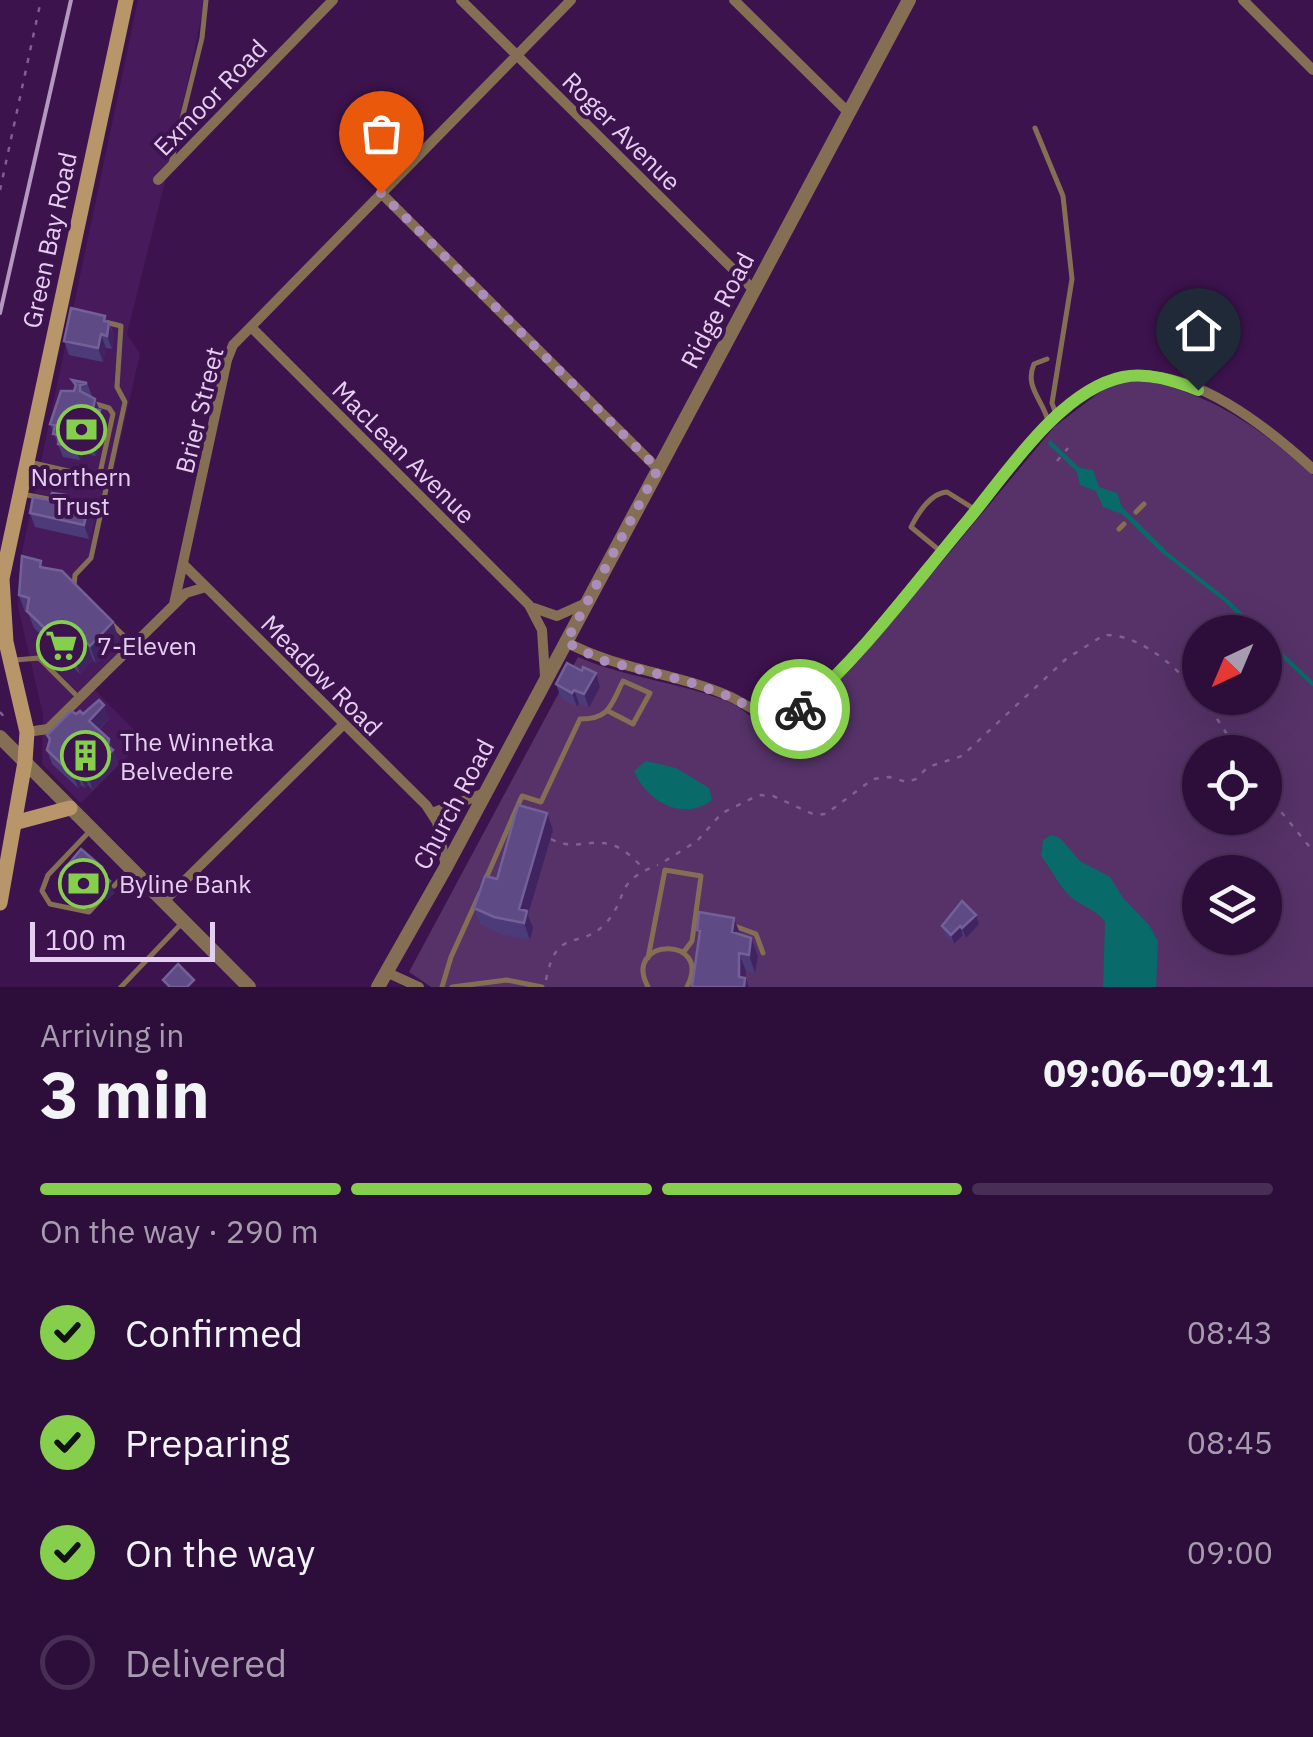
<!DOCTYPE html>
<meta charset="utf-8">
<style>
:root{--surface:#2d0e3a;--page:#351742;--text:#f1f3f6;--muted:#a79caf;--line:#482e54;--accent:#85cf4c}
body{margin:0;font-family:"IBM Plex Sans",sans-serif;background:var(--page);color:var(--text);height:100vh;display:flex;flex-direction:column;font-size:38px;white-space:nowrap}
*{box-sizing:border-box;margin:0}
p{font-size:32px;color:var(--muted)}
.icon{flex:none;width:55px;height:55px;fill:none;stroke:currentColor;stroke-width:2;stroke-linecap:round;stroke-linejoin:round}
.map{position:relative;height:987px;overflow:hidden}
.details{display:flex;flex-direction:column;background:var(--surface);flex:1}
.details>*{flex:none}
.needle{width:65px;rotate:224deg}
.fabs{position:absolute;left:1182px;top:615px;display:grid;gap:20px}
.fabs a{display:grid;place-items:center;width:100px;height:100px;border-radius:50%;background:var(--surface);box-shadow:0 10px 40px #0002,0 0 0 2px var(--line);font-size:50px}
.scale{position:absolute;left:30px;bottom:25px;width:185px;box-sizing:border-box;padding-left:10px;border:5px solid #e5cff1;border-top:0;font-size:28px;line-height:35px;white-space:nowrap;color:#e5cff1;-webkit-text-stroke:8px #3c134d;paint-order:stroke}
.pin{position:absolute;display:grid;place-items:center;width:85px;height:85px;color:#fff;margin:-102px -42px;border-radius:50% 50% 50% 0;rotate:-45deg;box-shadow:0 0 10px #0007}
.pin .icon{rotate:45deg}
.courier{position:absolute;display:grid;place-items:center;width:100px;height:100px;margin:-50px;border:8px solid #85cf4c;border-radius:50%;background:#fff;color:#222;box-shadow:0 2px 12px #0007}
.overview em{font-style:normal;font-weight:700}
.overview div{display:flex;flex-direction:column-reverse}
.overview{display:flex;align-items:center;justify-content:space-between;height:170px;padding:0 40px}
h1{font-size:65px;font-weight:700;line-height:75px}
.bar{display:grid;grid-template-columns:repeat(4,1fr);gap:15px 10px;align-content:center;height:120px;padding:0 40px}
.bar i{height:12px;border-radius:8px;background:var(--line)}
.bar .selected{background:var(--accent)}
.bar p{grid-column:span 4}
ol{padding:0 40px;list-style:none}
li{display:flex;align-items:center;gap:30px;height:110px}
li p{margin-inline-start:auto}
li .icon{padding:10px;border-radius:50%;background:var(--accent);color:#111;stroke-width:4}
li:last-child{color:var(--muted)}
li i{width:55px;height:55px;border:5px solid var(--line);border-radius:50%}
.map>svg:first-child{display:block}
.built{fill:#471b5b}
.green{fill:#563268;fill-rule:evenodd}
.water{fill:#086a69}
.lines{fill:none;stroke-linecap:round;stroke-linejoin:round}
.stream{stroke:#086a69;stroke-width:4}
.path{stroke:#815f90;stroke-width:2.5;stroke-dasharray:5 8;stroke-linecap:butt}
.service{stroke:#846f54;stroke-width:5}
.minor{stroke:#846f54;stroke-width:10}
.tertiary{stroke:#846f54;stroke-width:14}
.secondary{stroke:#b8966a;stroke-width:15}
.rail{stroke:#b397c0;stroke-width:4}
.wall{fill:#4d3b79}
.shaded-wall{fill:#402462}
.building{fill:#5e4b86;stroke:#736097;stroke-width:2.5}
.done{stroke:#aa8db8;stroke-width:10;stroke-dasharray:0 18}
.route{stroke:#85cf4c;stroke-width:12}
.labels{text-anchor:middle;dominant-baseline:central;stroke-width:8;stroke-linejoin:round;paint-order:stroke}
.street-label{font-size:25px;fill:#e5cff1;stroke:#3c134d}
.poi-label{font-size:25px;fill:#e5cff1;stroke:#3c134d;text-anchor:start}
</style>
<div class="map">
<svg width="1313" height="987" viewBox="0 0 1313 987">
<rect width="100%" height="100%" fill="#3c134d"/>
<path class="built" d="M 138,0 L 205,0 L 174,146 L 127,334 L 140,354 L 95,552 L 73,575 L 73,587 L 129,645 L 90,685 L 144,740 L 81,803 L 42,764 L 43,714 L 18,607 L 21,557 Z"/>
<path class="green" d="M 1136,380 C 1207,389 1261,429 1313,475 L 1313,987 L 431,987 L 409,972 L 578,657 C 626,678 680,682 729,702 C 749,710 761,733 783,730 L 876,641 L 1054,427 L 1100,392 L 1118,383 ZM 1200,632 L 1265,632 L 1265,698 L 1200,698 ZM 1200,752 L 1265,752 L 1265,818 L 1200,818 ZM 1200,872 L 1265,872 L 1265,938 L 1200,938 Z"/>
<path class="water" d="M 1050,440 L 1080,468 L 1093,470 L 1099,487 L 1117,493 L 1122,507 L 1166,550 L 1164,555 L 1122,514 L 1103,507 L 1096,491 L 1080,485 L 1077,472 L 1048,444 Z
M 646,761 L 676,768 L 709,788 L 712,800 C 684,822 647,802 634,771 Z
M 1051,835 L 1060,838 L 1080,861 L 1110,877 L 1123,898 L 1149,925 L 1158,941 L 1156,987 L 1103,987 L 1105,922 C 1098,910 1082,907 1071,897 C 1059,886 1052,870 1041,856 L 1043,840 Z"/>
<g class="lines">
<path class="stream" d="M 1163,551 L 1228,602 L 1258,632
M 1265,639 L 1313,684"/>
<path class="path" d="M 0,190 L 41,0
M 1057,461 L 1068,448
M 0,712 L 6,719
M 1265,792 L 1313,851
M 551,839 C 574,851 586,839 609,844 C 623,847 634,859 644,869
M 665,861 L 697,841 L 722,813 L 759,795 L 773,796 L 815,815 L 826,814 L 873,779 L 889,777 L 907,782 L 916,779 L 928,767 L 962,756 L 1066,659 L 1104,635 C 1160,634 1214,708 1237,752
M 546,980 C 557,924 579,952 606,923 C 630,895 613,882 658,865"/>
<path class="service" d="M 1035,128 L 1063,196 L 1072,279 L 1052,403 L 1056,414
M 171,163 L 202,38 L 206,0
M 1047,359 L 1034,364 C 1024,387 1043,400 1048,421
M 29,462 L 94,477 L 100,473 L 113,414 L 109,408 L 92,403
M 22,494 L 69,503
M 1136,512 L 1144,504
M 1119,529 L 1124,524
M 939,550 L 911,527 C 918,513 931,493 947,492 L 976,510
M 74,586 L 75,575 L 91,558 L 125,402 L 117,387 L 121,326 L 105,322
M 110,622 L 133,645
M 15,660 L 39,658 L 79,698
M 89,832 L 48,875 L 42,891 L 50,904 L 89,912 L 100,900
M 484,883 L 522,796 L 541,802 L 580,719 C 610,719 611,705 623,681 L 650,693 L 633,724 L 608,711
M 114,886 L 129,870
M 732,925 L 756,934 L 763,953
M 648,958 L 665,870 L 701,876 L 692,941 L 683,953
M 121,987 L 181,924
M 442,987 L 451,957 L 480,893
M 452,987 L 507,980 L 542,987
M 648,987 C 621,937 714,935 687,987"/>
<path class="minor" d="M 461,0 L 754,290
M 734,0 L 848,112
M 1243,0 L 1313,70
M 158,180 L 333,0
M 381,193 L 658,469
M 251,327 L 529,605 L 542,630 L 545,677
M 183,564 L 426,805 L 437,822 L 446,867
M 174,604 L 227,360 L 233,345 L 571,0
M 534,608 L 557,616 L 586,603
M 566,642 C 618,670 678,673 731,697 C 748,705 767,722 788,715 C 814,707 852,659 870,638 C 910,589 951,540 991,491 C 1014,464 1035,435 1062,412 C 1079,396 1104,379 1128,376 C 1194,368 1267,427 1313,469
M 27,732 L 48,729 L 186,593 L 206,587
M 432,813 L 485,793
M 163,902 L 343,725
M 386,972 L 419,987"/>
<path class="tertiary" d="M 0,737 L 249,987
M 378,987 L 446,867 L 909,0"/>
<path class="secondary" d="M 14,823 L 70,808
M 0,903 L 25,762 L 27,732 L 6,642 L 2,579 L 126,0"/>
<path class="rail" d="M 0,313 L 71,0"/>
</g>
<path class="wall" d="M 107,322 L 109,322 L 114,336 L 112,349 L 106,348 L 103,362 L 69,355 L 64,341 Z
M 72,380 L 87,383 L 92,396 L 90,396 L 95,399 L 105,423 L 96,456 L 81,453 L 80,460 L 63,457 L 50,424 L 74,391 L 75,388 Z
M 69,504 L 93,521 L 89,539 L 35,527 L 30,513 Z
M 43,567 L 113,622 L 119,640 L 96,663 L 93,660 L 80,674 L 34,628 L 28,613 L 25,612 L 19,595 Z
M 582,671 L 596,673 L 600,687 L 589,708 L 579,703 L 577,707 L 561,698 L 556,684 Z
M 76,714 L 83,714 L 109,719 L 99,730 L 109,739 L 118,764 L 93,790 L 88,785 L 85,788 L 81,785 L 78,788 L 52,764 L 47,750 L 49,742 L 47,735 Z
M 547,813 L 553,830 L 528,915 L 533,928 L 530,940 L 500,934 L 480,924 L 474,908 Z
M 61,873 L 105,877 L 110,881 L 114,893 L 106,901 L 103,895 L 93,891 L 82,902 L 65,885 Z
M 976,915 L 979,924 L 966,938 L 963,935 L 954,944 L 945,935 L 942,926 Z
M 697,930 L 741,935 L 751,938 L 758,956 L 755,973 L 746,971 L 746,978 L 699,937 Z"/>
<path class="shaded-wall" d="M 105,316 L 114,336 L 112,349 L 107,336 L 104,321 Z
M 101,334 L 106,348 L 103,362 L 98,348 Z
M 95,399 L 105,423 L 96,456 L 91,444 L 93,409 Z
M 76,440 L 81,453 L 80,460 L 75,447 Z
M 88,508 L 93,521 L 89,539 L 84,525 Z
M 113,622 L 119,640 L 96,663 L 90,646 Z
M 87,643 L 93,660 L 80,674 L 74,657 Z
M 596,673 L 600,687 L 589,708 L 584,694 Z
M 574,690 L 579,703 L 577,707 L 572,693 Z
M 104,705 L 109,719 L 94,734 L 89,721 Z
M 109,739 L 118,764 L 93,790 L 88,777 L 108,746 Z
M 76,771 L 81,785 L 78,788 L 73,775 Z
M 83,771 L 88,785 L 85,788 L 80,775 Z
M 547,813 L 553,830 L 528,915 L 533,928 L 530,940 L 519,909 Z
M 89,880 L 93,891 L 82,902 L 78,891 Z
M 110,881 L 114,893 L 106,901 L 102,889 Z
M 976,915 L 979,924 L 966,938 L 962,928 Z
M 734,918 L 741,936 L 732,932 Z
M 960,926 L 963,935 L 954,944 L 951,935 Z
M 751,938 L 758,956 L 755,973 L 749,955 Z
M 739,953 L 746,971 L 746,978 L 749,987 L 742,987 L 739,977 Z"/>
<path class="building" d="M 71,308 L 105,316 L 104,321 L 109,322 L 107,336 L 101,334 L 98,348 L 64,341 Z
M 72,380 L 87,383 L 80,385 L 80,391 L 95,399 L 93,409 L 100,410 L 91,444 L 76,440 L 75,447 L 58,444 L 60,435 L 53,434 L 55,425 L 50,424 L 61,391 L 74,391 L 76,385 Z
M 52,493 L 66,495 L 64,503 L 88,508 L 84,525 L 30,513 L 33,497 L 50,500 Z
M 22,556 L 41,561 L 40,567 L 62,571 L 113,622 L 90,646 L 87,643 L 74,657 L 27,611 L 29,598 L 19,595 Z
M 567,663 L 582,671 L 583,667 L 596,673 L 584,694 L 574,690 L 572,693 L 556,684 Z
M 99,700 L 104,705 L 89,721 L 109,739 L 108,746 L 113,750 L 88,777 L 83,771 L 80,775 L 76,771 L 73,775 L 47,750 L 50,739 L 47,735 L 71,711 L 76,714 L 80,711 L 83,714 Z
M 518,805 L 547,813 L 519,909 L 527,911 L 524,923 L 494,917 L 474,908 L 485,876 L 497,879 Z
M 81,849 L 102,867 L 98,870 L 110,881 L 102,889 L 99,883 L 89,880 L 78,891 L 61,873 Z
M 962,901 L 976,915 L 962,928 L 960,926 L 951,935 L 942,926 Z
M 699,912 L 734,918 L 732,932 L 751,938 L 749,955 L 739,953 L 739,977 L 745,978 L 744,987 L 692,987 L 700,931 L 697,930 Z
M 178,964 L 194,980 L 187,987 L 170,987 L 163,980 Z"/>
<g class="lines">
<path class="done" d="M 381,193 L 658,469 L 566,642 L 601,660 L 686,681 L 728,696 L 766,715 L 788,716 L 800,709"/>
<path class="route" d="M 800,709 C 864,654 914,584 968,520 C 1007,473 1060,390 1123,377 C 1148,372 1175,381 1198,390"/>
</g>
<defs>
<symbol id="bank-ring" viewBox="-11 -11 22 22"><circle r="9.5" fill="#3c134d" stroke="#85cf4c" stroke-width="1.5"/><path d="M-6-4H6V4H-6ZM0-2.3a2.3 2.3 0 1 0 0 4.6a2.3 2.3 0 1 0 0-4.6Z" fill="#85cf4c"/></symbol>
<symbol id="supermarket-ring" viewBox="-11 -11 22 22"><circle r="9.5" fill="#3c134d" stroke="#85cf4c" stroke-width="1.5"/><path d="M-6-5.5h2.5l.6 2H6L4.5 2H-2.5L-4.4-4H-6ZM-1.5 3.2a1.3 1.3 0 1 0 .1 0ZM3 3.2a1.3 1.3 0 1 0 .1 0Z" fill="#85cf4c"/></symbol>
<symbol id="building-ring" viewBox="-11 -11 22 22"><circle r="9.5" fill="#3c134d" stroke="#85cf4c" stroke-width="1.5"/><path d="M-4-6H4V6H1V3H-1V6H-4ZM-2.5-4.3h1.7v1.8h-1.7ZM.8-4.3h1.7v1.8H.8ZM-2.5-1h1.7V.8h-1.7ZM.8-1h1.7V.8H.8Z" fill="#85cf4c"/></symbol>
</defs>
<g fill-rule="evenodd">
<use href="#bank-ring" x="54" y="402" width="55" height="55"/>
<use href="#supermarket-ring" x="34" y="618" width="55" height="55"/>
<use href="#building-ring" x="58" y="728" width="55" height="55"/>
<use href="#bank-ring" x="56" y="856" width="55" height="55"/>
</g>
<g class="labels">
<g class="street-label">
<text transform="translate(210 97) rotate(-46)">Exmoor Road</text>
<text transform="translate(622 131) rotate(45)">Roger Avenue</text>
<text transform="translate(49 240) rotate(-78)">Green Bay Road</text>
<text transform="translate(717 310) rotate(-62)">Ridge Road</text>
<text transform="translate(199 410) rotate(-76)">Brier Street</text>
<text transform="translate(404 452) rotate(45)">MacLean Avenue</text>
<text transform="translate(322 675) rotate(45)">Meadow Road</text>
<text transform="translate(453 804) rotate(-62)">Church Road</text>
</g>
<g class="poi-label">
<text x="81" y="476" text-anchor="middle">Northern<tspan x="81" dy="29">Trust</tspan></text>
<text x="97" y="645">7-Eleven</text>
<text x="120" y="741">The Winnetka<tspan x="120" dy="29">Belvedere</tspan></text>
<text x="119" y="883">Byline Bank</text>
</g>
</g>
</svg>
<div class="fabs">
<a><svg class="needle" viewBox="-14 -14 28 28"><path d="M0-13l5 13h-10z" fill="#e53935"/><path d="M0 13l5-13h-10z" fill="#a79caf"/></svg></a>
<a><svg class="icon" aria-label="locate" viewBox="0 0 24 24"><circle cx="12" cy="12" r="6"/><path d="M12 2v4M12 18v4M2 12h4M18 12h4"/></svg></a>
<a><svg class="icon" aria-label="layers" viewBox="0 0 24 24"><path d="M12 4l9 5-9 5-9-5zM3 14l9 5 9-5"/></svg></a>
</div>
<div class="scale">100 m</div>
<div class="pin" style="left:381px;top:193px;background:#ea580c"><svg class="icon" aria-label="bag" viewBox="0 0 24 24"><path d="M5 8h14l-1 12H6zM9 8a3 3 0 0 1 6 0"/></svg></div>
<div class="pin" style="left:1198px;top:390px;background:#1f2937"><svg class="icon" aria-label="home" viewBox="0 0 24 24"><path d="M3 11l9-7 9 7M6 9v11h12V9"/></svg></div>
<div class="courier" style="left:800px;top:709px"><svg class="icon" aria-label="bike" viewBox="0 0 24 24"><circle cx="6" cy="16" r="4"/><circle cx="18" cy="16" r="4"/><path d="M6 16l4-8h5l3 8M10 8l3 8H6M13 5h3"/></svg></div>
</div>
<section class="details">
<div class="overview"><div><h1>3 min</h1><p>Arriving in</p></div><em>09:06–09:11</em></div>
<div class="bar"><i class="selected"></i><i class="selected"></i><i class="selected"></i><i></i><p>On the way · 290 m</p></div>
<ol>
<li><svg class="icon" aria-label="check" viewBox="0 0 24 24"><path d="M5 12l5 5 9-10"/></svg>Confirmed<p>08:43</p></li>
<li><svg class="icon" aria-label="check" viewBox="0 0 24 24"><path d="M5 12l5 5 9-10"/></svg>Preparing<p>08:45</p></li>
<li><svg class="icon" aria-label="check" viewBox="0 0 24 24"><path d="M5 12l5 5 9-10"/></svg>On the way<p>09:00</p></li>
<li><i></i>Delivered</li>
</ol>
</section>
